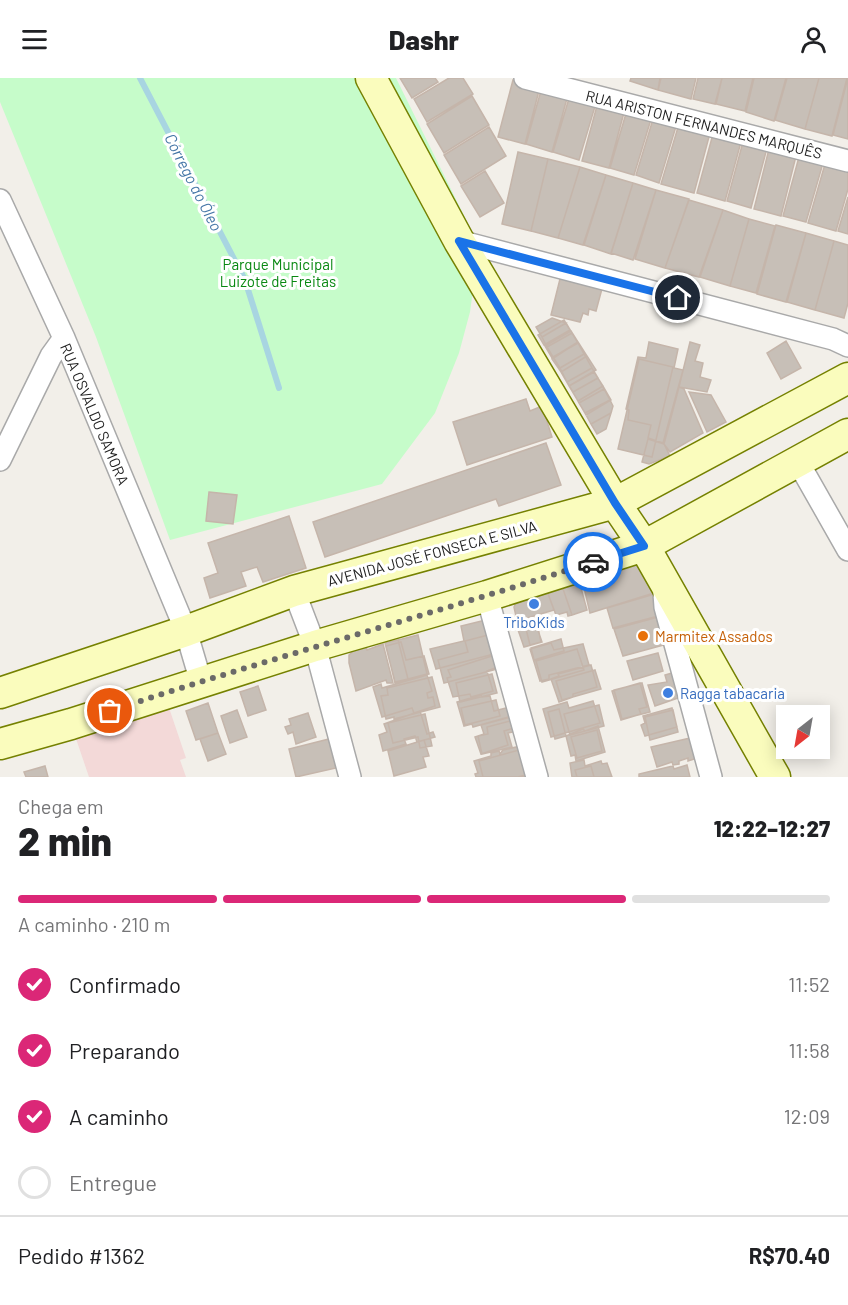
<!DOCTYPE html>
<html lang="pt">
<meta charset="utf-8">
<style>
:root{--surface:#fff;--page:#f6f6f6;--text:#202124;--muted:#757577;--line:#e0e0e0;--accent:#db2777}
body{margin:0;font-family:Barlow,sans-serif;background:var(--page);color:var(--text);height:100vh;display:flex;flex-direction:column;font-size:22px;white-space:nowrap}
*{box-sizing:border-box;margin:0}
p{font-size:20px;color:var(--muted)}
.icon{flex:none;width:33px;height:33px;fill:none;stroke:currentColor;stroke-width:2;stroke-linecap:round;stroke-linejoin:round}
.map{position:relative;height:699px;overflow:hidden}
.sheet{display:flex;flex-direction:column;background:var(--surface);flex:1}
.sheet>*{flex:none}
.needle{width:39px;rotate:211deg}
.controls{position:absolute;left:776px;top:627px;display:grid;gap:12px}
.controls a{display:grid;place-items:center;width:54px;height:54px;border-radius:0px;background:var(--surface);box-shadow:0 3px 15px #0003;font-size:30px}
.pin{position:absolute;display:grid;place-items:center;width:51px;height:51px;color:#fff;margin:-26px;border:3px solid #fff;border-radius:50%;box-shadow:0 2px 6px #0007}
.courier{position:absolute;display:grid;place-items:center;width:60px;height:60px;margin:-30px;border:4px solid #1a73e8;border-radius:50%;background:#fff;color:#222;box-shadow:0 2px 8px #0007}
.summary em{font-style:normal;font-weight:800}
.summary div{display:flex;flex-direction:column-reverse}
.summary{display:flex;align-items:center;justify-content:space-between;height:102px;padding:0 18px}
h1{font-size:39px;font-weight:800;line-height:45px}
.bar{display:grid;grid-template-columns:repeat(4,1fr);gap:9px 6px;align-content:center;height:72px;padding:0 18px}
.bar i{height:8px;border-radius:4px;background:var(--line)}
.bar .active{background:var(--accent)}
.bar p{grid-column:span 4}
.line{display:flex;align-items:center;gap:15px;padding:0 18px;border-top:2px solid var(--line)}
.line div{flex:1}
ol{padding:0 18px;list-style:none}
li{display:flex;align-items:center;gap:18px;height:66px}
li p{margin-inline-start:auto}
li .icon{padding:6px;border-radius:50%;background:var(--accent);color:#fff;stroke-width:4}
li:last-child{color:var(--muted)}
li i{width:33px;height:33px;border:3px solid var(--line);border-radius:50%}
header{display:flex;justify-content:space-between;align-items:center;height:78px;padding:0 18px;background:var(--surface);font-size:27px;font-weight:800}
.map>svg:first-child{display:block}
.commercial{fill:#f3d9d8}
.park{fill:#c6fcca}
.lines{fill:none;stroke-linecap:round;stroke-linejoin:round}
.stream{stroke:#a8d5e1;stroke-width:6}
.building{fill:#c7bfb7;stroke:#c5b5aa;stroke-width:1.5}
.street-casing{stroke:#a9a9a9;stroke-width:24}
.secondary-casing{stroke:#758101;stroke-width:33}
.street{stroke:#fff;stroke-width:21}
.secondary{stroke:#fafcbd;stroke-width:30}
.done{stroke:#6b6a68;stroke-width:6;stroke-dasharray:0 10.8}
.route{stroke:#1a73e8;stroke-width:8}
.shop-dot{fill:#3f7fe0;stroke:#fff;stroke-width:2}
.food-dot{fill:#e8710a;stroke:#fff;stroke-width:2}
.labels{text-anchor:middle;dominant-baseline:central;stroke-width:6;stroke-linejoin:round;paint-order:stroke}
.street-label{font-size:15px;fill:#222;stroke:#fff}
.park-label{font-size:15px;fill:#088811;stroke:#fff}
.shop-label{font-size:15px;fill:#366cbe;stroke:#fff}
.food-label{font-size:15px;fill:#c56008;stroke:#fff;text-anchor:start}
.water-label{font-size:16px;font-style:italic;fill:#4476a6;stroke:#fff}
</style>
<header><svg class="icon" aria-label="menu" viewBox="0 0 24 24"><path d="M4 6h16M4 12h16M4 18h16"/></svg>Dashr<svg class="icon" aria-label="person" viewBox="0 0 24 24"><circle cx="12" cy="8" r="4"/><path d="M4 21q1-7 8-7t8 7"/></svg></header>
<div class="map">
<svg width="848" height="699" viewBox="0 0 848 699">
<rect width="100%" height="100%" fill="#f2efe9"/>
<path class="commercial" d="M 164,615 L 186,680 L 180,682 L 186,699 L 89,699 L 71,646 Z"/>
<path class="park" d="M 0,0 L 396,0 L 479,168 L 470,234 L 459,275 L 435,335 L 382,406 L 170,462 L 96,259 L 0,24 Z"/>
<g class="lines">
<path class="stream" d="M 140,0 L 245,202 L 279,310"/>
</g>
<path class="building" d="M 400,0 L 435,0 L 438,4 L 412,20 Z
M 449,0 L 463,0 L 473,16 L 427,44 L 414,21 Z
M 631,0 L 660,0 L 658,12 L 630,3 Z
M 661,0 L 696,0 L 691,21 L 658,12 Z
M 698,0 L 722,0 L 715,26 L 693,21 Z
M 722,0 L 753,0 L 745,33 L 716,26 Z
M 754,0 L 786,0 L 774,43 L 746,34 Z
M 787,0 L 819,0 L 805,51 L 775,42 Z
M 819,0 L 847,0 L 832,58 L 805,51 Z
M 848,0 L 848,61 L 833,57 Z
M 513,2 L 540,9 L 525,66 L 498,59 Z
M 542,9 L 568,17 L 552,74 L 526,66 Z
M 570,17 L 596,25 L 579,82 L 553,74 Z
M 472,18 L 489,47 L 444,75 L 427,46 Z
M 598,24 L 625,31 L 609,90 L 582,83 Z
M 627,32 L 652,38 L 634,97 L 610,90 Z
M 654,38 L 677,45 L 659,105 L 636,97 Z
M 679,46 L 710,55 L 694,115 L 661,106 Z
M 489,49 L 506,78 L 461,106 L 444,77 Z
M 713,56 L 741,64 L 725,123 L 697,115 Z
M 743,64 L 767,70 L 751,130 L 727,123 Z
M 769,71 L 796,78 L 781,138 L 754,131 Z
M 518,74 L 548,81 L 531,153 L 502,146 Z
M 799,79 L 823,85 L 806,144 L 783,138 Z
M 548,81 L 580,89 L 558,160 L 531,153 Z
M 825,86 L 848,92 L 848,111 L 836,153 L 808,145 Z
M 580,89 L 606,97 L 583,167 L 558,160 Z
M 485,93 L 504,125 L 480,139 L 461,108 Z
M 606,97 L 633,105 L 611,176 L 584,167 Z
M 633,105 L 656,112 L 633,182 L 611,175 Z
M 656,112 L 689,121 L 665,190 L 635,181 Z
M 848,119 L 848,156 L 838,153 Z
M 689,122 L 723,132 L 699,199 L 665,190 Z
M 723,132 L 749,141 L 730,208 L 700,199 Z
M 749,141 L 775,148 L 756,215 L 730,208 Z
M 776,147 L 806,155 L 786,224 L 757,216 Z
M 806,155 L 834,163 L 815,232 L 787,224 Z
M 834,163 L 848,167 L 848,225 L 844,240 L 815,232 Z
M 562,193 L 603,207 L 596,233 L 589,231 L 588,237 L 583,235 L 580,244 L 551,237 Z
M 552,240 L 566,245 L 542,259 L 536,249 Z
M 564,242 L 570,252 L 544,267 L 538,257 Z
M 566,245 L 572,255 L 547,269 L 542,259 Z
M 571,253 L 578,264 L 552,280 L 545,268 Z
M 572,255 L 578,265 L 553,279 L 547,269 Z
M 786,263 L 801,290 L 781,301 L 767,275 Z
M 578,264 L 587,278 L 561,294 L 552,281 Z
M 649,264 L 678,271 L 674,290 L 683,292 L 663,365 L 648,360 L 651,347 L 628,342 L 629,332 L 626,331 L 638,279 L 646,280 Z
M 690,264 L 700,267 L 695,283 L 703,285 L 700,299 L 711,302 L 707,314 L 679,309 Z
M 578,265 L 584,276 L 560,290 L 553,279 Z
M 584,276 L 592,290 L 567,304 L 560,290 Z
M 587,278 L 596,292 L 569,308 L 561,294 Z
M 639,281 L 673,289 L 652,379 L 618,371 Z
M 592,290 L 598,300 L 573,314 L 567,304 Z
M 594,294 L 603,308 L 578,323 L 569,308 Z
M 598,300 L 604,311 L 579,325 L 573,314 Z
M 603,308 L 611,322 L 586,337 L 578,323 Z
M 679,309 L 684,311 L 703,355 L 670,374 L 664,366 Z
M 604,311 L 610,322 L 585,335 L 579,325 Z
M 689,314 L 711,317 L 726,344 L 707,354 Z
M 526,321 L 530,333 L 542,328 L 552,359 L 467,387 L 453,344 Z
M 610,322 L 613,328 L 611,335 L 591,346 L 585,335 Z
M 611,335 L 606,351 L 597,356 L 591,346 Z
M 648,361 L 664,366 L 670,378 L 649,386 L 642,384 Z
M 546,365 L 561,407 L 499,428 L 496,421 L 325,479 L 313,444 Z
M 209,414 L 237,417 L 233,446 L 206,443 Z
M 289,438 L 306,490 L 263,504 L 257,489 L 241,494 L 246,508 L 210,520 L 204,500 L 218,495 L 208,465 Z
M 630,485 L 639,487 L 657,514 L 590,535 L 582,501 Z
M 579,503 L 587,532 L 572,537 L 562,508 Z
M 562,508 L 572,537 L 568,538 L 567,534 L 556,537 L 547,513 Z
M 547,513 L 554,532 L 517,543 L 514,529 L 517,522 Z
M 658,515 L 662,537 L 613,550 L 607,530 Z
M 662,538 L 671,565 L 623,578 L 614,551 Z
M 536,540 L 541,564 L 530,567 L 524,543 Z
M 490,541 L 494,576 L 436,591 L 430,571 L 464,563 L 461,548 Z
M 534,541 L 542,564 L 524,569 L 516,546 Z
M 492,556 L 501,590 L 444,605 L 438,582 L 468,574 L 465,563 Z
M 418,557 L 427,596 L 408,601 L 398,562 Z
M 561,561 L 564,573 L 534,582 L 531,570 Z
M 398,562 L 408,601 L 395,604 L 385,565 Z
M 401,564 L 406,582 L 424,578 L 429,596 L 395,605 L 386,568 Z
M 551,565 L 554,572 L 583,566 L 589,587 L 549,597 L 549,601 L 540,603 L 530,571 Z
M 383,566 L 393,605 L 387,605 L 386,602 L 356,613 L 349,585 L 349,577 L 355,571 L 366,568 L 367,572 Z
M 577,571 L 584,592 L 542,604 L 536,583 Z
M 658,575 L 663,593 L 633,602 L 627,583 Z
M 495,577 L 498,589 L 487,593 L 493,613 L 471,619 L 470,616 L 453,619 L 447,600 L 451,599 L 448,592 Z
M 591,587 L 597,609 L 573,616 L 573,619 L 559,624 L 551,601 L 559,598 L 558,596 Z
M 595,592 L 601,611 L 562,622 L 556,603 Z
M 679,593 L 688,623 L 680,625 L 678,620 L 655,628 L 648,607 L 667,604 L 665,597 Z
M 492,596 L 497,615 L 460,624 L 456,605 Z
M 427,597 L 432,613 L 427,615 L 428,620 L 433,619 L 435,628 L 414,635 L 412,630 L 382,639 L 373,609 L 381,606 L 382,610 Z
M 432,599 L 440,629 L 394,641 L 394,639 L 386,641 L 381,618 L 388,617 L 387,610 Z
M 640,605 L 647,629 L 639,631 L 641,636 L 621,642 L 612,613 Z
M 642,605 L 650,634 L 622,641 L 614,612 Z
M 258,608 L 266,632 L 248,638 L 240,614 Z
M 481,617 L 482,619 L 490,618 L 494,633 L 510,629 L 512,638 L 473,649 L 472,646 L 464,648 L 457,624 Z
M 496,622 L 500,638 L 465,647 L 461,630 Z
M 593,623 L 600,645 L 551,659 L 543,631 L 567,624 L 569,630 Z
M 208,625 L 218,655 L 196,662 L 186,633 Z
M 599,627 L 604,648 L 570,657 L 564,636 Z
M 672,630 L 677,649 L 645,658 L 641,647 L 645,645 L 643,638 Z
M 559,631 L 566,658 L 555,661 L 548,634 Z
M 237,632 L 247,659 L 230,665 L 221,638 Z
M 673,632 L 678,654 L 650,662 L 645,639 Z
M 420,633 L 427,656 L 433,654 L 435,659 L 417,664 L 415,658 L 404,661 L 406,666 L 383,673 L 379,657 L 387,654 L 384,646 Z
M 308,635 L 316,659 L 296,666 L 293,654 L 288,656 L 285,649 L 291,647 L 289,641 Z
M 425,636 L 432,668 L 420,670 L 418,659 L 393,665 L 388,645 Z
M 511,639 L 514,650 L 504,653 L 508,667 L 481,676 L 475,659 L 484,656 L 481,647 Z
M 514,642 L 517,653 L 508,655 L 512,669 L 482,676 L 478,658 L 488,656 L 487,649 Z
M 598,648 L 605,674 L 576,683 L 575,677 L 571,678 L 566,658 L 583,651 L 585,653 Z
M 597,652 L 602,673 L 577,680 L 571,659 Z
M 218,655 L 226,676 L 208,683 L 200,661 Z
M 699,658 L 704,678 L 688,683 L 688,680 L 679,683 L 679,686 L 673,687 L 672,684 L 657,689 L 651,669 Z
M 329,661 L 336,690 L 296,699 L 289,671 Z
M 424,662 L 429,678 L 423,679 L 426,689 L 394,698 L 388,673 Z
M 521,668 L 529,696 L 518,699 L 476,699 L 475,696 L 478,695 L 474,683 L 491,678 L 491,675 L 499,673 L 500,676 L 503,672 Z
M 523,671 L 530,699 L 483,699 L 479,683 Z
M 584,682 L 585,688 L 601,683 L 602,686 L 607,685 L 612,699 L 572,699 L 570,685 Z
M 687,687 L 690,699 L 639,699 L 639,696 L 673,688 L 674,691 Z
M 45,688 L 48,699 L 26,699 L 24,694 Z
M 591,688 L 594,699 L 577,699 L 575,692 Z"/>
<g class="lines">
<defs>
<path id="street" d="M 525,0 L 848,83
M 0,122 L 64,260 L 186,553 L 201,604
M 459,163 L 833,261 L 848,268
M 0,382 L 51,278 L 64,260
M 798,384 L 848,472
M 294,513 L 315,568 L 350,699
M 664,515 L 665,529 L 711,699
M 487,518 L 537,699"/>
<path id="secondary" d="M 371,0 L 459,163 L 615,425 L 644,468 L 775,699
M 0,615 L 186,553 L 294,513 L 615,425 L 848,300
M 0,666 L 71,646 L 315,568 L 487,518 L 644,468 L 848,356"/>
</defs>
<use href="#street" class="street-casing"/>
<use href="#secondary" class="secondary-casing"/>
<use href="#street" class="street"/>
<use href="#secondary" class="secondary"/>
</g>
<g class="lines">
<path class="done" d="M 110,633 C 270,580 433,536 593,484"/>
<path class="route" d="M 593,484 L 644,468 L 615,425 L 459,163 L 678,220"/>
</g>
<g class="shop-dot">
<circle cx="534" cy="526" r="6"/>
<circle cx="668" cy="615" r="6"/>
</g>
<circle class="food-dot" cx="643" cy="558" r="6"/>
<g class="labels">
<g class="street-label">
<text transform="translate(704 46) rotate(14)">RUA ARISTON FERNANDES MARQUÊS</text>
<text transform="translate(95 336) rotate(67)">RUA OSVALDO SAMORA</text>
<text transform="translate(432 475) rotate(-15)">AVENIDA JOSÉ FONSECA E SILVA</text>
</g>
<g class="park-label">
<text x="278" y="186">Parque Municipal<tspan x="278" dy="17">Luizote de Freitas</tspan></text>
</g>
<g class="shop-label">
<text x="534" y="544">TriboKids</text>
<text x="680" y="615" text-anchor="start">Ragga tabacaria</text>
</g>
<g class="food-label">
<text x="655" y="558">Marmitex Assados</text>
</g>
<g class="water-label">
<text transform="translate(194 104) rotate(63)">Córrego do Óleo</text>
</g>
</g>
</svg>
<div class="controls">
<a><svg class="needle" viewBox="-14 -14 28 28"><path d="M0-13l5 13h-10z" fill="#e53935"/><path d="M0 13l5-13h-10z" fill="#757577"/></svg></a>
</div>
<div class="pin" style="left:110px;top:633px;background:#ea580c"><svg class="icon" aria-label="bag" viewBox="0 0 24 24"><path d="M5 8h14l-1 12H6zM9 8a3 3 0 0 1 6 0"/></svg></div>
<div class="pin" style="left:678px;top:220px;background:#1f2937"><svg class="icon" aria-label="home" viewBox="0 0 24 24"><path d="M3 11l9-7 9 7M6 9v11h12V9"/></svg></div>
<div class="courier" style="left:593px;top:484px"><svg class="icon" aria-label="car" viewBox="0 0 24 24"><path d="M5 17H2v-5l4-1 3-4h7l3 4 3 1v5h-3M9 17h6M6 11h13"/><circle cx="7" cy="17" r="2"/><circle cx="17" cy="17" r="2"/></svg></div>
</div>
<section class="sheet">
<div class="summary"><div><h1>2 min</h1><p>Chega em</p></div><em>12:22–12:27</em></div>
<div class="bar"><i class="active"></i><i class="active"></i><i class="active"></i><i></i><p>A caminho · 210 m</p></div>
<ol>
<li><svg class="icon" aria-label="check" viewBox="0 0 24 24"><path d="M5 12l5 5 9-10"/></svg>Confirmado<p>11:52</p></li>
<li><svg class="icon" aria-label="check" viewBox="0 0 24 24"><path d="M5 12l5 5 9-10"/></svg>Preparando<p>11:58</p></li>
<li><svg class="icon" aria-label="check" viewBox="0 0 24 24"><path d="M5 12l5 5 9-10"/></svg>A caminho<p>12:09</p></li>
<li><i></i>Entregue</li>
</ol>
<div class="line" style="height:78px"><div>Pedido #1362</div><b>R$70.40</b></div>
</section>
